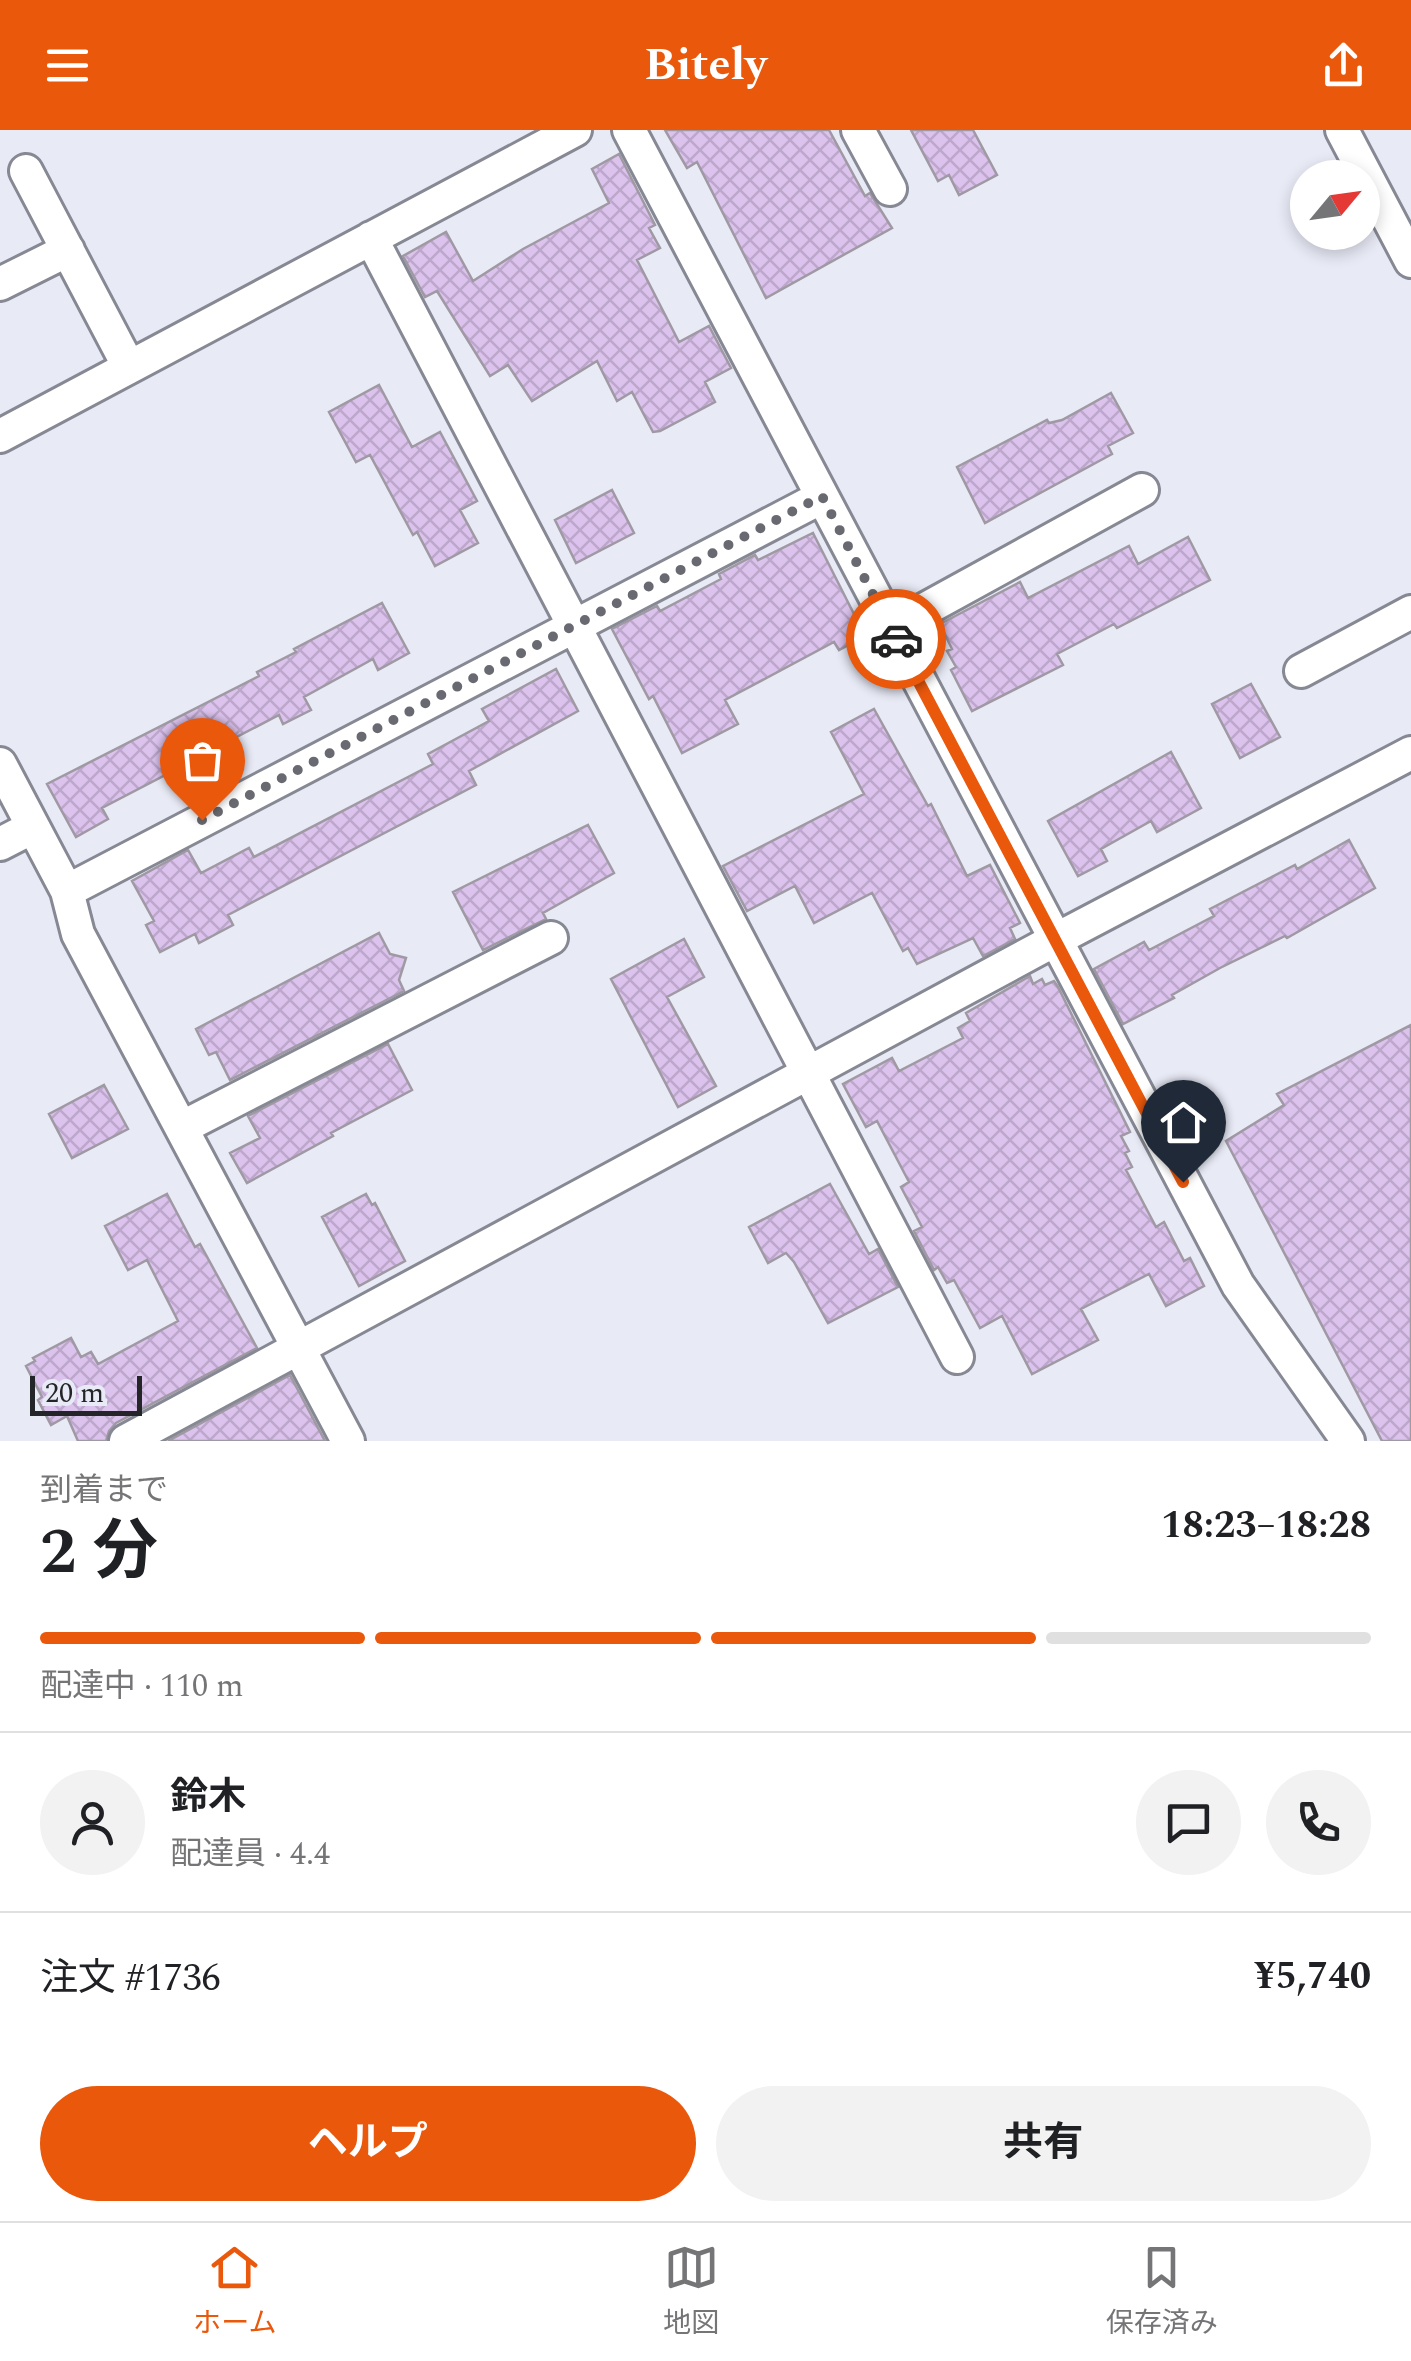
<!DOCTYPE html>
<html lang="ja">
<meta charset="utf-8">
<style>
:root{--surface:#fff;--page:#f2f2f2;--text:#202124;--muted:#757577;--line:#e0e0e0;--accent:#ea580c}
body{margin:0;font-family:Spectral,"Noto Sans JP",serif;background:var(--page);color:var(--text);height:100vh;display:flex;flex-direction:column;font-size:38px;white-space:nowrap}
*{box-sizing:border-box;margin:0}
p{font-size:32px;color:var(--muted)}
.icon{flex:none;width:55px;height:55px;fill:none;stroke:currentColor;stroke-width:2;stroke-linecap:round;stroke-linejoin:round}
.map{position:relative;height:1311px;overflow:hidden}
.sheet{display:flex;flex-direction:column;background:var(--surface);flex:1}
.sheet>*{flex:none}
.needle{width:65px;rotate:61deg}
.controls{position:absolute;left:1290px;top:30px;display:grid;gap:20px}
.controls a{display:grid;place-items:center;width:90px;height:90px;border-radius:50%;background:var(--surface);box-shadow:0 5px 15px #0003;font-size:50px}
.scale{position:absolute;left:30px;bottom:25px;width:112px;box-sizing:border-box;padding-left:10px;border:5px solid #242529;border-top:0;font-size:28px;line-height:35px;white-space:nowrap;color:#242529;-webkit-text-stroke:8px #e8eaf6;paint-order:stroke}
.pin{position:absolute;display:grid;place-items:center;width:85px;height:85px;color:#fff;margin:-102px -42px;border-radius:50% 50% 50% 0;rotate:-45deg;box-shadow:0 0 10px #0007}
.pin .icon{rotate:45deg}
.courier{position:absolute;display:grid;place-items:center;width:100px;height:100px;margin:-50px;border:8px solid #ea580c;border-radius:50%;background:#fff;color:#222;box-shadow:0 2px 12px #0007}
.headline em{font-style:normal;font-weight:700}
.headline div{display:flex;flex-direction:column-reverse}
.headline{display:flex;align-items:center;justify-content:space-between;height:170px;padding:0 40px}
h1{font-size:65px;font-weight:700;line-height:75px}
.bar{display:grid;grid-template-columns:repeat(4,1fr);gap:15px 10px;align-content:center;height:120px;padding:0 40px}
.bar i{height:12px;border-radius:8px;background:var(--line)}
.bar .active{background:var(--accent)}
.bar p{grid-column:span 4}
.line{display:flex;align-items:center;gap:25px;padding:0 40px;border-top:2px solid var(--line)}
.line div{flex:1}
.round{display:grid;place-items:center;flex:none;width:105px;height:105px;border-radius:52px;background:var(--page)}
.cta{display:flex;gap:20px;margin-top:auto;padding:20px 40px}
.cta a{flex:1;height:115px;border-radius:60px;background:var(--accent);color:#fff;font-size:40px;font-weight:700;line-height:115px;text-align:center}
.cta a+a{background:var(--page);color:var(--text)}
header{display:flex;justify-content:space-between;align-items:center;height:130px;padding:0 40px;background:var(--accent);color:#fff;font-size:45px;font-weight:700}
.tabs{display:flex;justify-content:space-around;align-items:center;height:140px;border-top:2px solid var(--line);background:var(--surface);font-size:28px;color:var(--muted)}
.tabs a{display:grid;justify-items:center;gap:5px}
.tabs .active{color:var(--accent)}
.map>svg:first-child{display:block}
.building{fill:url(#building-cross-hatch);stroke:#9f99a4;stroke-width:2.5}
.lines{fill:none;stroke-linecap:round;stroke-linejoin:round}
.minor-casing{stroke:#868893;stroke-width:38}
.minor{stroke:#fff;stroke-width:32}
.done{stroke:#696a71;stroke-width:10;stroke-dasharray:0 18}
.route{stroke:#ea580c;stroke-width:12}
</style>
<header><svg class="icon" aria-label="menu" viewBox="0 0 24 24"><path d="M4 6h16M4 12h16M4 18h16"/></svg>Bitely<svg class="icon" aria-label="share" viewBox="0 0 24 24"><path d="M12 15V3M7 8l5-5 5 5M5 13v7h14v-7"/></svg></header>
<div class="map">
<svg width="1411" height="1311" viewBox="0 0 1411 1311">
<defs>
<pattern id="building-cross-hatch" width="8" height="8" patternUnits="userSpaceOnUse" patternTransform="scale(2.5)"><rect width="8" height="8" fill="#dcc3ee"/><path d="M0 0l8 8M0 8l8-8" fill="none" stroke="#bda7cc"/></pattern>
</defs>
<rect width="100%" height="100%" fill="#e8eaf6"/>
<path class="building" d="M 665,0 L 829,0 L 865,66 L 870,63 L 892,98 L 766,168 L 697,32 L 687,38 Z
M 911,0 L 973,0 L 997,45 L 959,65 L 949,45 L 938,51 Z
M 619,24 L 655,95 L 649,98 L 660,118 L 637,130 L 679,212 L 709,196 L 731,238 L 705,252 L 715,272 L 660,301 L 653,302 L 632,262 L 617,271 L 597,231 L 532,271 L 508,235 L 490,246 L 437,161 L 425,167 L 403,126 L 446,102 L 473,151 L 523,119 L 609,73 L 592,39 Z
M 379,255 L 412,317 L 440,302 L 477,371 L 460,380 L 478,413 L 435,436 L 417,402 L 413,405 L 370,325 L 356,332 L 329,282 Z
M 1111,263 L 1133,303 L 1108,316 L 1112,324 L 985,393 L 957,337 L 1047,290 L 1049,293 L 1062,290 Z
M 612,360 L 634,403 L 576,433 L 555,390 Z
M 813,403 L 865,506 L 839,520 L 834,512 L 725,570 L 738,594 L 682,623 L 653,566 L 649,569 L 612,499 L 657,476 L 660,481 L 721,449 L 719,444 L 755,425 L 758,430 Z
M 1188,407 L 1210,450 L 1117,498 L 1114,494 L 1057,524 L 1063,535 L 972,581 L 951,540 L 956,537 L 947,521 L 952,519 L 940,494 L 1020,452 L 1028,468 L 1129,416 L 1138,434 Z
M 382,473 L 409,523 L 378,540 L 373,529 L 304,567 L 311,580 L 283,594 L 279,585 L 204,624 L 209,634 L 183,649 L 177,639 L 102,678 L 108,689 L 76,707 L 47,654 L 259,546 L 257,542 L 296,522 L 294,519 Z
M 556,539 L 578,581 L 469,641 L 476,655 L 228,785 L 233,795 L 199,813 L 195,804 L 160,822 L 146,795 L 154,791 L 132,751 L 188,720 L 201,743 L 249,718 L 254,727 L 433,634 L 428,624 L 489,591 L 482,579 Z
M 1251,554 L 1280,607 L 1240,628 L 1212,574 Z
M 874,579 L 928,676 L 931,674 L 967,746 L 990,735 L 1020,793 L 1010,798 L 1015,809 L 983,826 L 973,808 L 917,834 L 908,818 L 903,821 L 872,763 L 814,793 L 795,756 L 747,781 L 723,736 L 864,664 L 831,602 Z
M 1171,622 L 1201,678 L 1157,702 L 1151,691 L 1101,719 L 1107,731 L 1078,746 L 1048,691 Z
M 588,695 L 614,743 L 543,783 L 546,789 L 483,820 L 453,762 Z
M 1349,710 L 1375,758 L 1287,808 L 1285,806 L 1220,838 L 1172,865 L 1174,868 L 1123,894 L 1094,839 L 1144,812 L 1149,820 L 1214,786 L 1210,779 L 1295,735 L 1297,739 Z
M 379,803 L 390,824 L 406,828 L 399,850 L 404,861 L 230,950 L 216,922 L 209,925 L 196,899 Z
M 684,809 L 704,847 L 667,867 L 716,956 L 678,977 L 611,849 Z
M 1030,846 L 1033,854 L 1042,849 L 1045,855 L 1054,851 L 1058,857 L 1130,1002 L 1121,1006 L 1129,1021 L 1125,1023 L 1132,1037 L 1126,1040 L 1156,1097 L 1164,1092 L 1184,1131 L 1190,1128 L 1204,1156 L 1166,1176 L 1149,1144 L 1081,1179 L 1098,1210 L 1032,1244 L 1002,1186 L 980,1198 L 954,1150 L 947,1153 L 938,1137 L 934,1140 L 914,1101 L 922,1097 L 901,1057 L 909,1052 L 877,991 L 866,997 L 843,954 L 892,928 L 899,941 L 963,908 L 958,898 L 970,891 L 966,883 Z
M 1411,895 L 1411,1311 L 1382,1311 L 1226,1011 L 1284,975 L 1277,964 Z
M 388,914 L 412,960 L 331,1003 L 333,1006 L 247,1053 L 230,1023 L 260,1008 L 248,986 Z
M 104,955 L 128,999 L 72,1028 L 49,984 Z
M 830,1054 L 869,1124 L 878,1119 L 898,1157 L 828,1193 L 794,1132 L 786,1123 L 768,1133 L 749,1097 Z
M 167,1064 L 195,1117 L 200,1114 L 257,1218 L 116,1293 L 109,1301 L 106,1311 L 78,1311 L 67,1286 L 51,1295 L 38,1270 L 42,1267 L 26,1236 L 35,1231 L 33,1228 L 71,1208 L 81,1227 L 91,1222 L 98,1234 L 178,1191 L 147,1130 L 128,1140 L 105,1096 Z
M 366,1064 L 372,1075 L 375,1073 L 405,1131 L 359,1156 L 322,1087 Z
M 290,1245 L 325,1311 L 168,1311 Z"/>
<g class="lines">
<defs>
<path id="minor" d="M 629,0 L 1238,1155 L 1348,1311
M 858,0 L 890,59
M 1342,0 L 1411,131
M 26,41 L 129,237
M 371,108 L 957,1227
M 0,154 L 68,120
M 0,306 L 575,0
M 891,498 L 1142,360
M 1301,541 L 1411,482
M 0,634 L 67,761 L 78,804 L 348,1311
M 0,714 L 33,697
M 67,761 L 822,367
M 183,997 L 551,808
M 126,1311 L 1055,810 L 1411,623"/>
</defs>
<use href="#minor" class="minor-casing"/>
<use href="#minor" class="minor"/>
</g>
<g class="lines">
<path class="done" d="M 202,690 L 822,366 L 896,509"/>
<path class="route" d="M 896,509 L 1183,1052"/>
</g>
</svg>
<div class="controls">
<a><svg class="needle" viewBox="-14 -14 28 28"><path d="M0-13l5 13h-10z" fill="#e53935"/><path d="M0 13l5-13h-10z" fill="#757577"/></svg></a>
</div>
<div class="scale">20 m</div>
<div class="pin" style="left:202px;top:690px;background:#ea580c"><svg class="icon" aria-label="bag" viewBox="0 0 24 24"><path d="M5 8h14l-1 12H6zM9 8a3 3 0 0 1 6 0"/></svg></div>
<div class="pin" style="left:1183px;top:1052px;background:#1f2937"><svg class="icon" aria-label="home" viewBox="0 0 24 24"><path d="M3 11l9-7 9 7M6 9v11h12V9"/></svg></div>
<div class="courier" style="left:896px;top:509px"><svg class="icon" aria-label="car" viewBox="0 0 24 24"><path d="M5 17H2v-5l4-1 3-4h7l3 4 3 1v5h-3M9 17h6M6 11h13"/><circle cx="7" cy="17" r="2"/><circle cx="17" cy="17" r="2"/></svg></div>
</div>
<section class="sheet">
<div class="headline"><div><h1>2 分</h1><p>到着まで</p></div><em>18:23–18:28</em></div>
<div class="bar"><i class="active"></i><i class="active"></i><i class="active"></i><i></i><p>配達中 · 110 m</p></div>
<div class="line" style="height:180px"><a class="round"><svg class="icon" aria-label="person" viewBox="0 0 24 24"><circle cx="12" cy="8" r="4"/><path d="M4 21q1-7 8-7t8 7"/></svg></a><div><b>鈴木</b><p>配達員 · 4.4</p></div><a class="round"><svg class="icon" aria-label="chat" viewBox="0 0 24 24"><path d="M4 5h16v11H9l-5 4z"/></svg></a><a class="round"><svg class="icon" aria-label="phone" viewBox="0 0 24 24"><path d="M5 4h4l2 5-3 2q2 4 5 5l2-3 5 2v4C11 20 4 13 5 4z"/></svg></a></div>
<div class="line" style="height:130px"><div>注文 #1736</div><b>¥5,740</b></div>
<div class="cta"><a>ヘルプ</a><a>共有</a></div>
</section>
<nav class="tabs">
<a class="active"><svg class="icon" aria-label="home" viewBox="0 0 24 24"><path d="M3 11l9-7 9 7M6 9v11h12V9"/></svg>ホーム</a>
<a><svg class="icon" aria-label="map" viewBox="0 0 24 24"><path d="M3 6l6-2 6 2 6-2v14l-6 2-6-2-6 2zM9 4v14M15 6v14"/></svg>地図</a>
<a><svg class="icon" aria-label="saved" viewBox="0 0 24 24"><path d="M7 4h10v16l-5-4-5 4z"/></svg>保存済み</a>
</nav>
